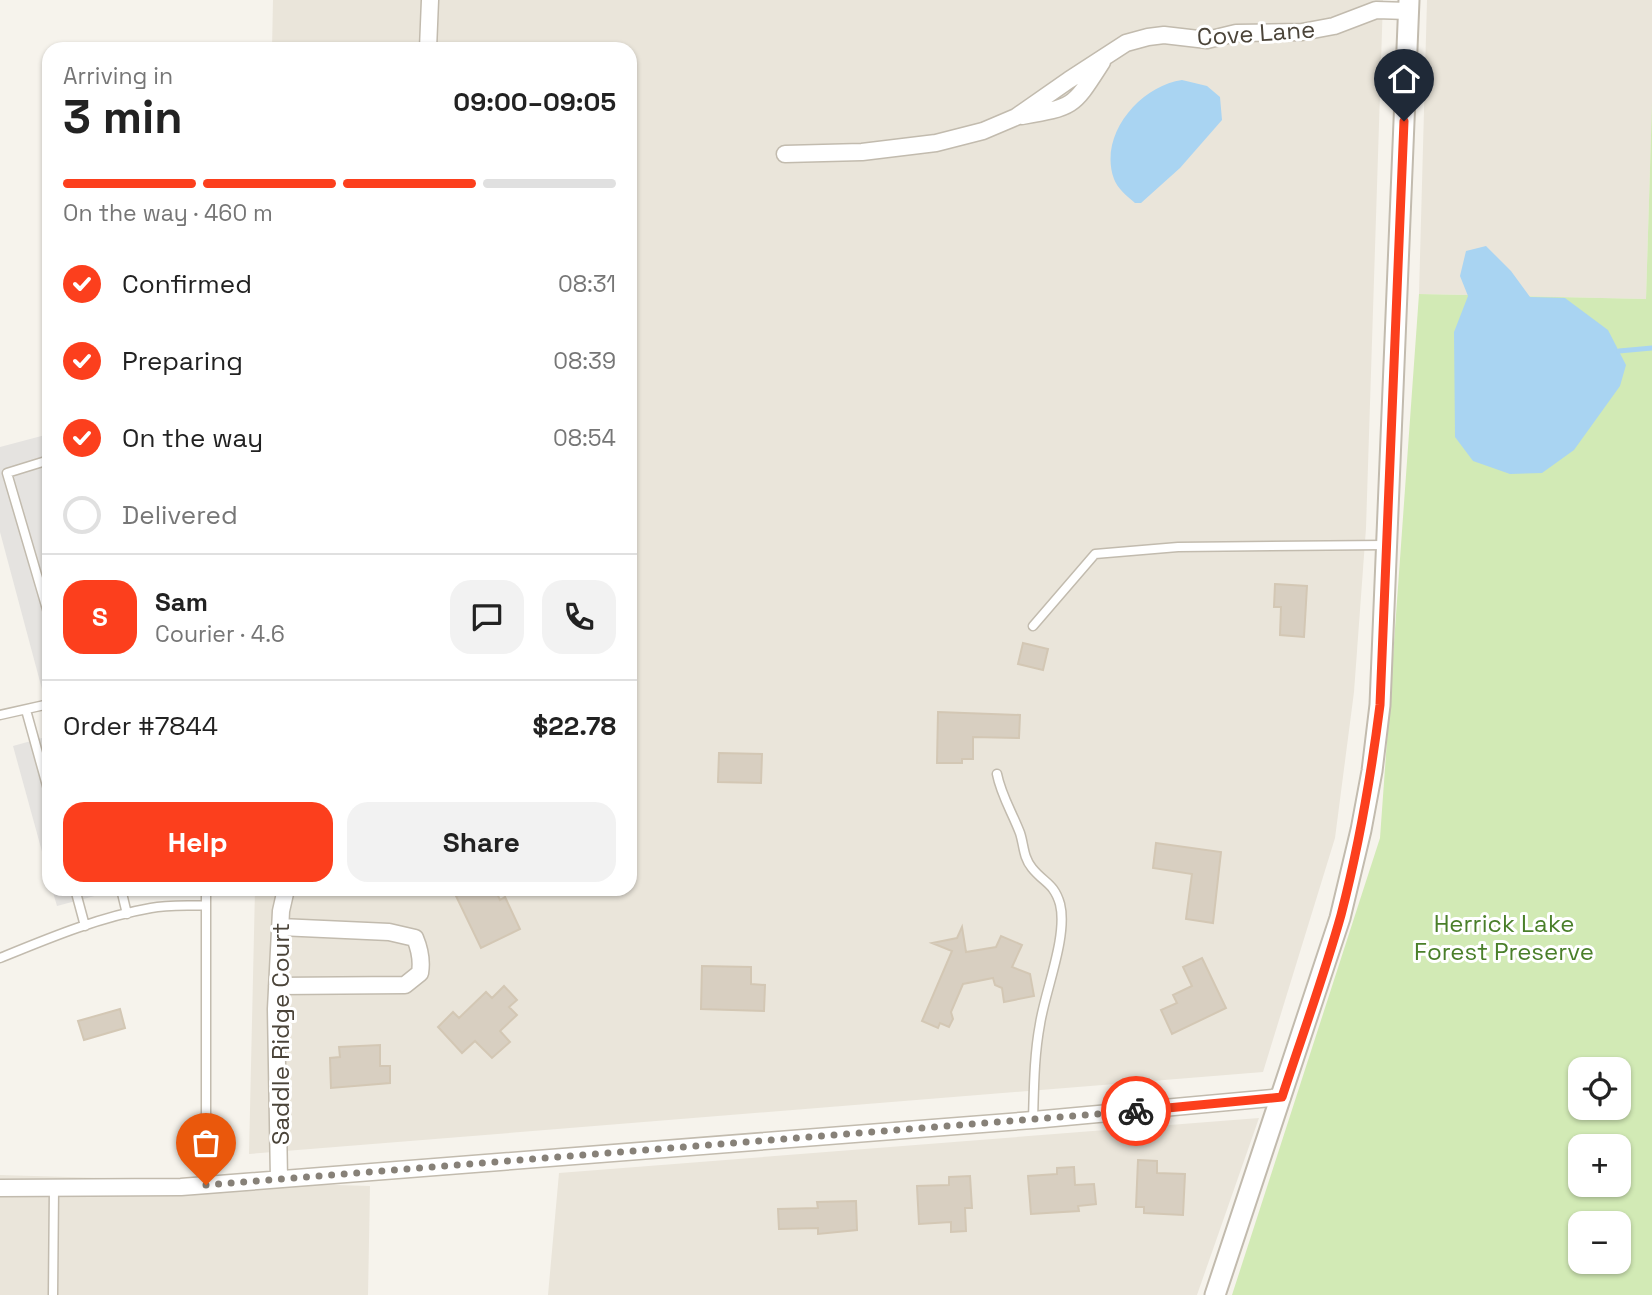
<!DOCTYPE html>
<meta charset="utf-8">
<style>
:root{--surface:#fff;--page:#f2f2f2;--text:#222;--muted:#767676;--line:#e0e0e0;--accent:#fc3f1d}
body{margin:0;font-family:"Space Grotesk",sans-serif;background:var(--page);color:var(--text);height:100vh;display:flex;flex-direction:column;font-size:26px;white-space:nowrap}
*{box-sizing:border-box;margin:0}
p{font-size:23px;color:var(--muted)}
.icon{flex:none;width:38px;height:38px;fill:none;stroke:currentColor;stroke-width:2;stroke-linecap:round;stroke-linejoin:round}
.map{position:relative;flex:1;overflow:hidden}
.details{position:absolute;left:42px;top:42px;width:595px;height:854px;display:flex;flex-direction:column;background:var(--surface);border-radius:21px;box-shadow:0 2px 5px #0004}
.details>*{flex:none}
.controls{position:absolute;left:1568px;top:1057px;display:grid;gap:14px}
.controls a{display:grid;place-items:center;width:63px;height:63px;border-radius:14px;background:var(--surface);box-shadow:0 2px 5px #0004;font-size:35px}
.pin{position:absolute;display:grid;place-items:center;width:60px;height:60px;color:#fff;margin:-72px -30px;border-radius:50% 50% 50% 0;rotate:-45deg;box-shadow:0 0 7px #0007}
.pin .icon{rotate:45deg}
.courier{position:absolute;display:grid;place-items:center;width:70px;height:70px;margin:-35px;border:5px solid #fc3f1d;border-radius:50%;background:#fff;color:#222;box-shadow:0 2px 9px #0007}
.headline em{font-style:normal;font-weight:700}
.headline div{display:flex;flex-direction:column-reverse}
.headline{display:flex;align-items:center;justify-content:space-between;height:119px;padding:0 21px}
h1{font-size:46px;font-weight:700;line-height:52px}
.bar{display:grid;grid-template-columns:repeat(4,1fr);gap:10px 7px;align-content:center;height:84px;padding:0 21px}
.bar i{height:9px;border-radius:5px;background:var(--line)}
.bar .current{background:var(--accent)}
.bar p{grid-column:span 4}
.line{display:flex;align-items:center;gap:18px;padding:0 21px;border-top:2px solid var(--line)}
.line div{flex:1}
.round{display:grid;place-items:center;flex:none;width:74px;height:74px;border-radius:21px;background:var(--page)}
ol{padding:0 21px;list-style:none}
li{display:flex;align-items:center;gap:21px;height:77px}
li p{margin-inline-start:auto}
li .icon{padding:7px;border-radius:50%;background:var(--accent);color:#fff;stroke-width:4}
li:last-child{color:var(--muted)}
li i{width:38px;height:38px;border:4px solid var(--line);border-radius:50%}
.primary-button{display:flex;gap:14px;margin-top:auto;padding:14px 21px}
.primary-button a{flex:1;height:80px;border-radius:21px;background:var(--accent);color:#fff;font-size:28px;font-weight:700;line-height:80px;text-align:center}
.primary-button a+a{background:var(--page);color:var(--text)}
.map>svg:first-child{display:block}
.residential{fill:#eae5da}
.green{fill:#d2eab5;fill-rule:evenodd}
.parking{fill:#e5e3e0}
.water{fill:#a9d4f2}
.lines{fill:none;stroke-linecap:round;stroke-linejoin:round}
.stream{stroke:#a9d4f2;stroke-width:5}
.building{fill:#d8cfc1;stroke:#d3c7b4;stroke-width:2}
.service-casing{stroke:#c2bbae;stroke-width:11}
.minor-casing{stroke:#c2bbae;stroke-width:19}
.tertiary-casing{stroke:#c2bbae;stroke-width:23}
.service{stroke:#fff;stroke-width:8}
.minor{stroke:#fff;stroke-width:16}
.tertiary{stroke:#fff;stroke-width:19}
.done{stroke:#878178;stroke-width:7;stroke-dasharray:0 12.6}
.route{stroke:#fc3f1d;stroke-width:9}
.labels{text-anchor:middle;dominant-baseline:central;stroke-width:6;stroke-linejoin:round;paint-order:stroke}
.street-label{font-size:24px;fill:#4b4439;stroke:#fff}
.park-label{font-size:24px;fill:#4a7f2a;stroke:#fff}
</style>
<div class="map">
<svg width="1652" height="1295" viewBox="0 0 1652 1295">
<rect width="100%" height="100%" fill="#f6f3ec"/>
<path class="residential" d="M 273,0 L 1383,0 L 1366,528 L 1354,692 L 1335,838 L 1263,1072 L 249,1154 L 255,889 L 630,889 L 630,49 L 272,49 Z
M 1427,0 L 1652,0 L 1652,102 L 1646,299 L 1419,294 Z
M 1259,1118 L 1197,1295 L 548,1295 L 559,1173 Z
M 0,1175 L 370,1186 L 368,1295 L 0,1295 Z"/>
<path class="green" d="M 1652,102 L 1652,1295 L 1232,1295 L 1380,838 L 1419,294 L 1646,299 ZM 1580,1069 L 1619,1069 L 1619,1108 L 1580,1108 ZM 1580,1146 L 1619,1146 L 1619,1185 L 1580,1185 ZM 1580,1223 L 1619,1223 L 1619,1262 L 1580,1262 Z"/>
<path class="parking" d="M 49,434 L 49,691 L 43,693 L 0,532 L 0,447 Z
M 49,736 L 49,877 L 13,746 Z
M 52,889 L 121,889 L 57,906 Z"/>
<path class="water" d="M 1182,80 L 1207,86 L 1220,97 L 1222,120 L 1180,168 L 1141,203 L 1135,203 C 1128,197 1117,188 1114,179 C 1098,135 1140,86 1182,80 Z
M 1486,246 L 1511,271 L 1530,297 L 1565,298 L 1608,330 L 1626,365 L 1620,386 L 1574,450 L 1542,473 L 1510,474 L 1473,461 L 1455,437 L 1454,332 L 1468,296 L 1460,276 L 1466,251 Z"/>
<g class="lines">
<path class="stream" d="M 1619,351 L 1652,348"/>
</g>
<path class="building" d="M 1275,584 L 1307,586 L 1304,637 L 1280,635 L 1281,607 L 1274,607 Z
M 1023,643 L 1048,649 L 1043,670 L 1018,664 Z
M 938,712 L 1020,715 L 1019,738 L 973,737 L 973,759 L 962,759 L 962,763 L 937,763 Z
M 719,753 L 762,754 L 761,783 L 718,782 Z
M 1156,843 L 1221,852 L 1213,923 L 1186,919 L 1192,874 L 1153,868 Z
M 472,889 L 495,889 L 500,900 L 505,897 L 520,929 L 481,948 L 456,896 Z
M 962,927 L 966,952 L 996,947 L 1001,936 L 1022,945 L 1012,967 L 1030,974 L 1034,996 L 1004,1002 L 1002,988 L 995,985 L 993,978 L 963,984 L 951,1012 L 953,1019 L 949,1027 L 940,1023 L 938,1028 L 922,1021 L 952,951 L 932,943 L 957,938 Z
M 1202,958 L 1226,1008 L 1172,1034 L 1161,1010 L 1177,1003 L 1173,995 L 1192,986 L 1183,967 Z
M 702,966 L 751,967 L 751,984 L 765,985 L 764,1011 L 701,1009 Z
M 504,986 L 517,1000 L 509,1007 L 517,1015 L 500,1031 L 510,1042 L 492,1058 L 475,1041 L 462,1053 L 438,1027 L 453,1012 L 459,1018 L 486,992 L 492,998 Z
M 120,1009 L 125,1028 L 84,1040 L 78,1021 Z
M 380,1045 L 380,1066 L 390,1066 L 390,1083 L 331,1088 L 330,1058 L 340,1057 L 339,1047 Z
M 1138,1160 L 1157,1161 L 1157,1173 L 1185,1174 L 1183,1215 L 1144,1213 L 1144,1207 L 1136,1207 Z
M 1074,1167 L 1075,1185 L 1094,1184 L 1096,1204 L 1078,1206 L 1079,1211 L 1031,1214 L 1028,1176 L 1057,1174 L 1057,1168 Z
M 970,1176 L 972,1208 L 965,1208 L 966,1231 L 951,1232 L 951,1222 L 919,1224 L 917,1186 L 949,1185 L 949,1177 Z
M 856,1201 L 857,1230 L 818,1234 L 818,1228 L 779,1229 L 778,1209 L 818,1208 L 817,1202 Z"/>
<g class="lines">
<defs>
<path id="service" d="M 49,460 L 7,473 L 49,616
M 1033,626 L 1095,554 L 1178,547 L 1386,545
M 26,710 L 49,793
M 0,715 L 49,704
M 997,774 C 1001,795 1012,812 1020,833 C 1024,845 1023,857 1032,868 C 1044,883 1054,883 1060,904 C 1068,936 1045,991 1040,1024 C 1034,1056 1034,1088 1033,1120
M 75,889 L 85,926
M 121,889 L 127,914
M 206,889 L 206,1185
M 0,958 C 49,938 99,917 151,908 C 168,905 188,906 206,905
M 53,1295 L 54,1188"/>
<path id="minor" d="M 428,49 L 430,0
M 1022,116 C 1075,107 1073,107 1102,62
M 785,154 L 862,152 L 936,143 L 983,131 L 1016,117 L 1069,80 L 1126,43 L 1148,37 L 1164,35 L 1207,40 L 1236,33 L 1302,32 L 1334,26 L 1376,10 L 1408,11
M 277,986 L 405,985 L 420,973 C 422,961 420,950 415,938 L 389,932 L 280,927
M 279,1179 L 276,1009 L 281,911 L 286,889
M 0,1188 L 181,1187 L 1033,1120 L 1282,1097"/>
<path id="tertiary" d="M 1215,1295 L 1340,918 L 1361,830 L 1372,771 L 1380,705 L 1409,0"/>
</defs>
<use href="#service" class="service-casing"/>
<use href="#minor" class="minor-casing"/>
<use href="#tertiary" class="tertiary-casing"/>
<use href="#service" class="service"/>
<use href="#minor" class="minor"/>
<use href="#tertiary" class="tertiary"/>
</g>
<g class="lines">
<path class="done" d="M 206,1185 L 1136,1111"/>
<path class="route" d="M 1136,1111 L 1282,1097 C 1302,1036 1324,976 1341,915 C 1359,846 1371,776 1380,705 L 1404,121"/>
</g>
<g class="labels">
<g class="street-label">
<text transform="translate(1256 33) rotate(-4)">Cove Lane</text>
<text transform="translate(280 1034) rotate(-90)">Saddle Ridge Court</text>
</g>
<g class="park-label">
<text x="1504" y="923">Herrick Lake<tspan x="1504" dy="28">Forest Preserve</tspan></text>
</g>
</g>
</svg>
<div class="controls">
<a><svg class="icon" aria-label="locate" viewBox="0 0 24 24"><circle cx="12" cy="12" r="6"/><path d="M12 2v4M12 18v4M2 12h4M18 12h4"/></svg></a>
<a>+</a>
<a>−</a>
</div>
<div class="pin" style="left:206px;top:1185px;background:#ea580c"><svg class="icon" aria-label="bag" viewBox="0 0 24 24"><path d="M5 8h14l-1 12H6zM9 8a3 3 0 0 1 6 0"/></svg></div>
<div class="pin" style="left:1404px;top:121px;background:#1f2937"><svg class="icon" aria-label="home" viewBox="0 0 24 24"><path d="M3 11l9-7 9 7M6 9v11h12V9"/></svg></div>
<div class="courier" style="left:1136px;top:1111px"><svg class="icon" aria-label="bike" viewBox="0 0 24 24"><circle cx="6" cy="16" r="4"/><circle cx="18" cy="16" r="4"/><path d="M6 16l4-8h5l3 8M10 8l3 8H6M13 5h3"/></svg></div>
<section class="details">
<div class="headline"><div><h1>3 min</h1><p>Arriving in</p></div><em>09:00–09:05</em></div>
<div class="bar"><i class="current"></i><i class="current"></i><i class="current"></i><i></i><p>On the way · 460 m</p></div>
<ol>
<li><svg class="icon" aria-label="check" viewBox="0 0 24 24"><path d="M5 12l5 5 9-10"/></svg>Confirmed<p>08:31</p></li>
<li><svg class="icon" aria-label="check" viewBox="0 0 24 24"><path d="M5 12l5 5 9-10"/></svg>Preparing<p>08:39</p></li>
<li><svg class="icon" aria-label="check" viewBox="0 0 24 24"><path d="M5 12l5 5 9-10"/></svg>On the way<p>08:54</p></li>
<li><i></i>Delivered</li>
</ol>
<div class="line" style="height:126px"><b class="round" style="background:var(--accent);color:#fff">S</b><div><b>Sam</b><p>Courier · 4.6</p></div><a class="round"><svg class="icon" aria-label="chat" viewBox="0 0 24 24"><path d="M4 5h16v11H9l-5 4z"/></svg></a><a class="round"><svg class="icon" aria-label="phone" viewBox="0 0 24 24"><path d="M5 4h4l2 5-3 2q2 4 5 5l2-3 5 2v4C11 20 4 13 5 4z"/></svg></a></div>
<div class="line" style="height:91px"><div>Order #7844</div><b>$22.78</b></div>
<div class="primary-button"><a>Help</a><a>Share</a></div>
</section>
</div>
